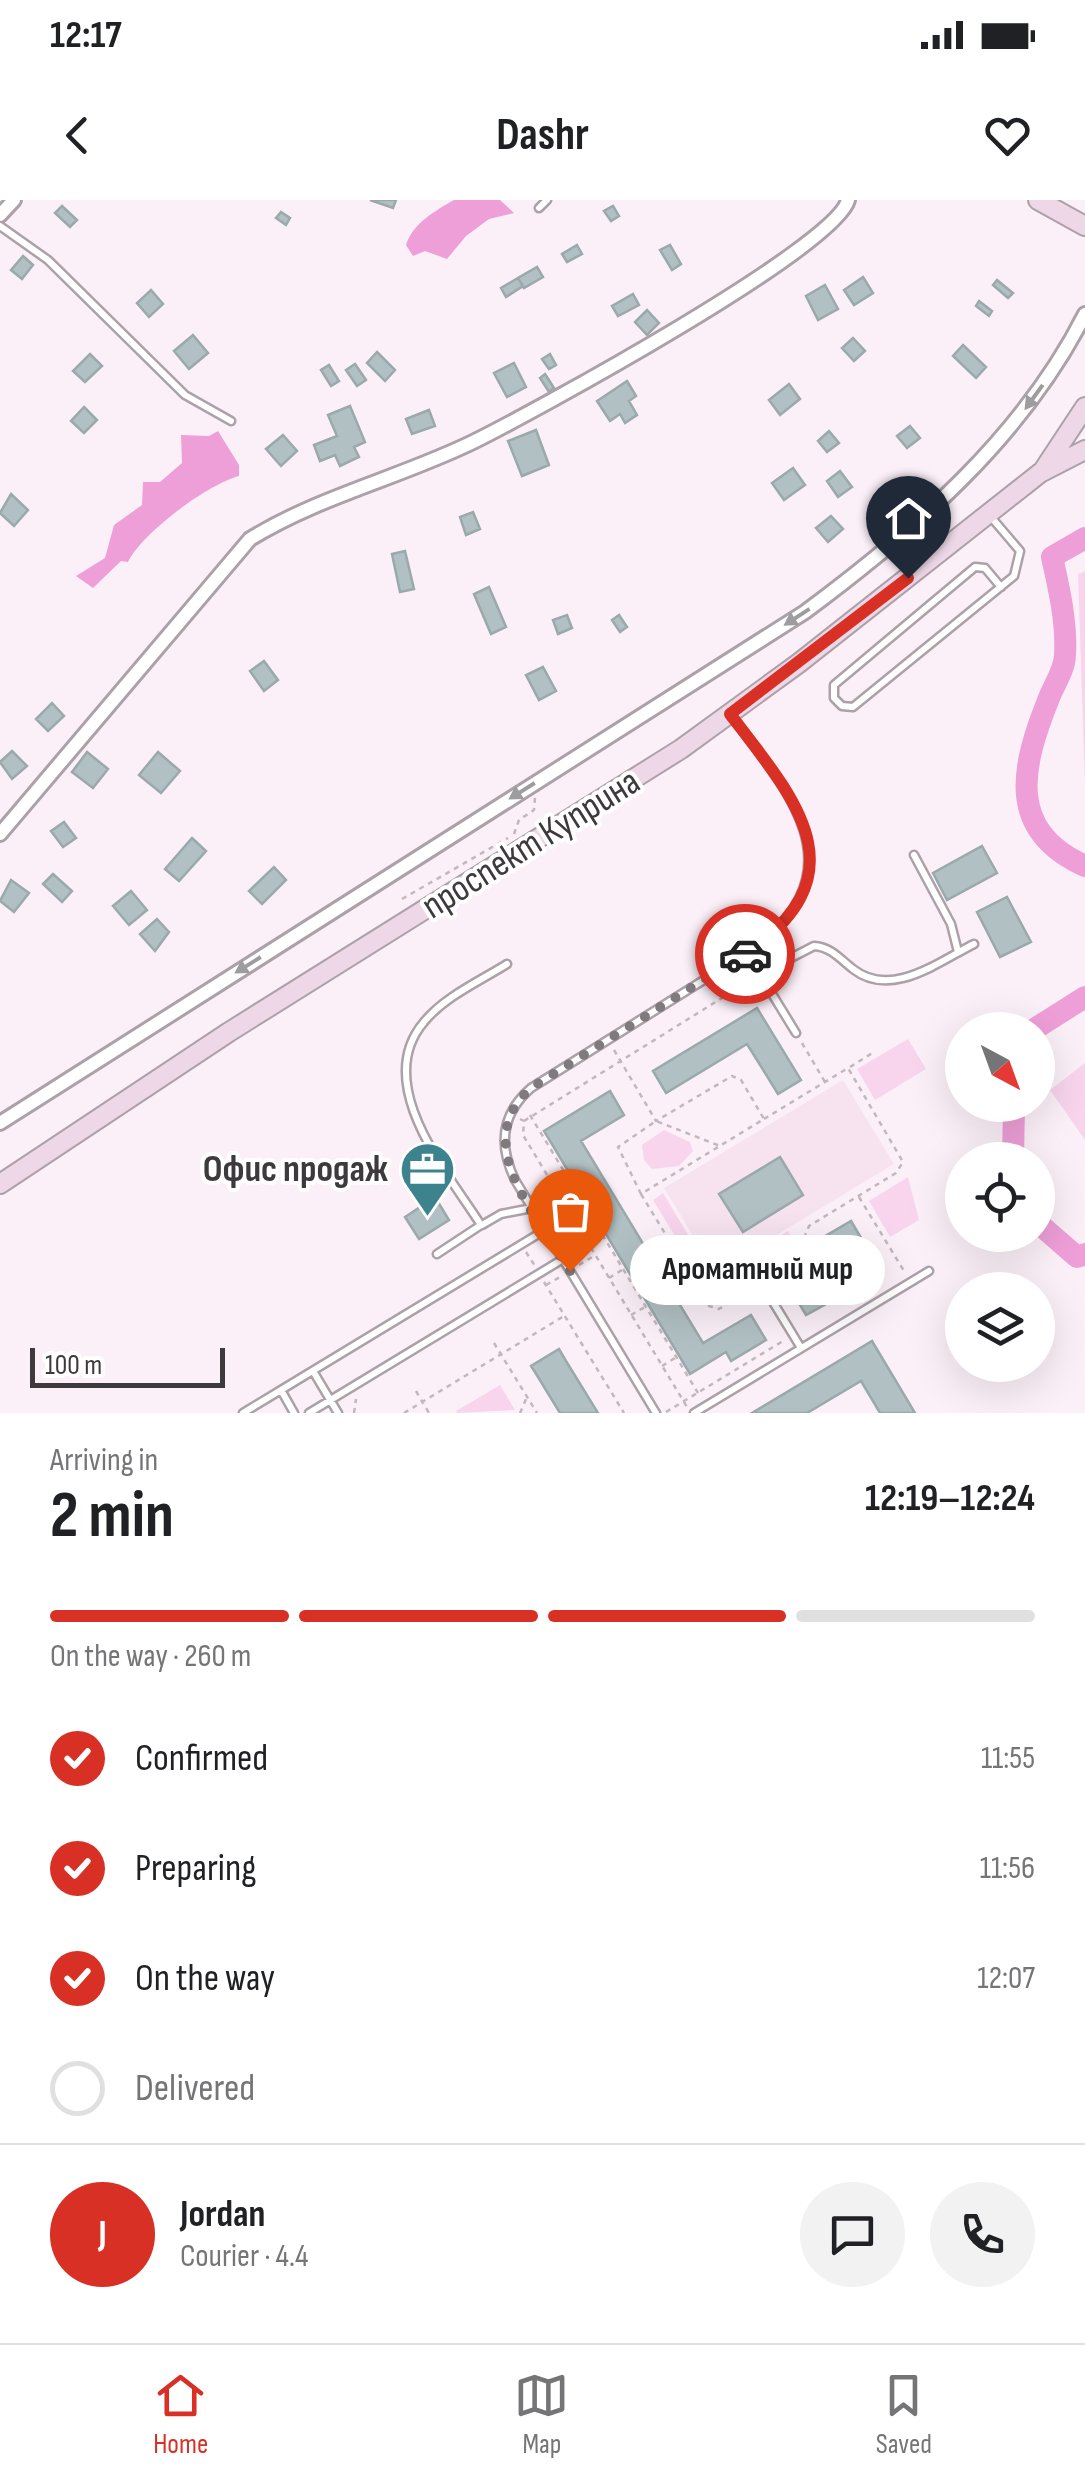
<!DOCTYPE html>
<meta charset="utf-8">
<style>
:root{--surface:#fff;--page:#f2f2f2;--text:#202124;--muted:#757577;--line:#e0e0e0;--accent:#d93025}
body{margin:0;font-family:"Sofia Sans Condensed",sans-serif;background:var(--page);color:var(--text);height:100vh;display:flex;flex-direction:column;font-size:38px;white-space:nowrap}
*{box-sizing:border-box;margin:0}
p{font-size:32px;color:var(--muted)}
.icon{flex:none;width:55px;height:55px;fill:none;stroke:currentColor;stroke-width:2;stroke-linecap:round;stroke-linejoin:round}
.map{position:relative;height:1213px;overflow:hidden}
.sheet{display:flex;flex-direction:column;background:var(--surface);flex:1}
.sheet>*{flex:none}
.needle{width:65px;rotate:139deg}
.tools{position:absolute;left:945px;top:812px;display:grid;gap:20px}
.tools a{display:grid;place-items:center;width:110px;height:110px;border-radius:50%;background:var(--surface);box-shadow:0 10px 40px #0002;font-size:50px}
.scale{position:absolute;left:30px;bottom:25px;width:195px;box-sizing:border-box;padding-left:10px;border:5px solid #3d393c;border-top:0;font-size:28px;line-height:35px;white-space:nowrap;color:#3d393c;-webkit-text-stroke:8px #fff;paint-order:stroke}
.pin{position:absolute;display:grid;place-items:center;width:85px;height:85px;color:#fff;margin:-102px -42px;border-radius:50% 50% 50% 0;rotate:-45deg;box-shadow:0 0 10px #0007}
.pin .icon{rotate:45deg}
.courier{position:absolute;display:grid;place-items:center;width:100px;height:100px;margin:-50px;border:8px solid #d93025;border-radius:50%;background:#fff;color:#222;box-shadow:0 2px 12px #0007}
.bubble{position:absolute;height:70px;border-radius:35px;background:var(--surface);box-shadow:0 10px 40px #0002;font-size:32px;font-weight:700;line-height:70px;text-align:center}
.overview em{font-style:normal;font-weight:700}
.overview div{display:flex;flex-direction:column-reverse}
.overview{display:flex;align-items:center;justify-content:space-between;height:170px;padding:0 50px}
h1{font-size:65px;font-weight:700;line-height:75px}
.bar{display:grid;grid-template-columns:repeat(4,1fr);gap:15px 10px;align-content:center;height:120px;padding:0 50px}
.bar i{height:12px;border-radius:8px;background:var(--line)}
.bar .selected{background:var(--accent)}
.bar p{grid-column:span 4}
.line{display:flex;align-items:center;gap:25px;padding:0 50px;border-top:2px solid var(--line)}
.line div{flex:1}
.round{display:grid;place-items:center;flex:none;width:105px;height:105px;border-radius:52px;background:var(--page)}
ol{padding:0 50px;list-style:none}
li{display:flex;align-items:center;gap:30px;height:110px}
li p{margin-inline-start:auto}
li .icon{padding:10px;border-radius:50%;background:var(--accent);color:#fff;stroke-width:4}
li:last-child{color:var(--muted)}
li i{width:55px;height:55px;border:5px solid var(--line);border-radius:50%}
.status{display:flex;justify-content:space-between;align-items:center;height:70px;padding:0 50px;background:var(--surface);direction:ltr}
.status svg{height:28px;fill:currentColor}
header{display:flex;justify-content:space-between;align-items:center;height:130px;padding:0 50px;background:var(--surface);font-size:45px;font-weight:700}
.tabs{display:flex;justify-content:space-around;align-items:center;height:140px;border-top:2px solid var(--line);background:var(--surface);font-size:28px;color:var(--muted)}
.tabs a{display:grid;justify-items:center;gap:5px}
.tabs .selected{color:var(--accent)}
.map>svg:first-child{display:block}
.built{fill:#f7e3f0}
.green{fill:#f8d5ed}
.water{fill:#ef9fd8}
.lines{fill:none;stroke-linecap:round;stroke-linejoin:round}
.river{stroke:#ef9fd8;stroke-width:22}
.building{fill:#b1c0c3;stroke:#9aa9ab;stroke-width:2.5}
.lane-casing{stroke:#ada1a9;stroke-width:11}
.street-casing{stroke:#ada1a9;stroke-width:18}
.secondary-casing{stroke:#ada1a9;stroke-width:22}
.path{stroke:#c1b8be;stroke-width:2.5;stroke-dasharray:5 5;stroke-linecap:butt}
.lane{stroke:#fff;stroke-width:6}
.street{stroke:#fff;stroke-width:12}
.secondary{stroke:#eed8e8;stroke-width:18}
.oneway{fill:#9e9c9e}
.done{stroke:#80797e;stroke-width:10;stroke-dasharray:0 18}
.route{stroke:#d93025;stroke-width:12}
.labels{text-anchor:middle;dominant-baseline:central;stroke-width:8;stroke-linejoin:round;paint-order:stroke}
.street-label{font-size:38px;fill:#3d393c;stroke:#fff}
.poi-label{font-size:38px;font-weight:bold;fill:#3d393c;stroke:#fff;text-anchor:end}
</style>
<div class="status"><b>12:17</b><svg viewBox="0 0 49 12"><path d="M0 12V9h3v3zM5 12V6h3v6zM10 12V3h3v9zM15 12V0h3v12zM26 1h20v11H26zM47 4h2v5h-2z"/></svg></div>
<header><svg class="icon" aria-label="back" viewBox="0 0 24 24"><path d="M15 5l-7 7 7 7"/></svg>Dashr<svg class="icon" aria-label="heart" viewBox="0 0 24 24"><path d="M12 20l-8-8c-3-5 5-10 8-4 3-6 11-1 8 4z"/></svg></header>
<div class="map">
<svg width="1085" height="1213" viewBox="0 0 1085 1213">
<rect width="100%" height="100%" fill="#fcf0f8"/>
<path class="built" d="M 843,880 L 894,964 L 715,1072 L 664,988 Z"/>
<path class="green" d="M 1085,371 L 1085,586 L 1078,374 Z
M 908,839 L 926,869 L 875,900 L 857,869 Z
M 1085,863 L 1085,940 L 1050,890 Z
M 664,930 L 690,942 L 693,951 L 679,966 L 652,969 L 644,960 L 642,945 Z
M 908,977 L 919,1020 L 890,1037 L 869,1001 Z
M 663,993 L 705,1063 L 695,1069 L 653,1000 Z
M 788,1031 L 799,1050 L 774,1065 L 762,1047 Z
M 729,1067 L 740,1086 L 714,1102 L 702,1083 Z
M 500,1185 L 515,1210 L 457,1213 L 456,1211 Z"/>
<path class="water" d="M 454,0 L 500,0 L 514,13 L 489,19 L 466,36 L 447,59 L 425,51 L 413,56 L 406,45 C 413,23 435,11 454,0 Z
M 218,231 L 239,265 L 239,276 C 208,284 142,333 128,362 L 121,361 L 93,388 L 76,376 L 105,358 L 114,325 L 142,305 L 143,282 L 160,282 L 182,263 L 181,235 L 209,236 Z"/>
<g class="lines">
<path class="river" d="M 1085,338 L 1052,357 C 1059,388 1067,423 1065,455 C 1065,469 1054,485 1049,498 C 1022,565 1005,630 1085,666
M 1033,830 L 1085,797
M 1013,960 L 1014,905
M 1038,1023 L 1077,1057 L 1085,1054"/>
</g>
<path class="building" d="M 370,0 L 396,0 L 393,8 Z
M 62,6 L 77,20 L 70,27 L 55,13 Z
M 613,6 L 619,16 L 611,21 L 604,11 Z
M 281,12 L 290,18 L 286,25 L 276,18 Z
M 577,45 L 582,54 L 567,62 L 562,54 Z
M 670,45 L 681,64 L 672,70 L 660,50 Z
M 23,56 L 33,65 L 22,79 L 11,70 Z
M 537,67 L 543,77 L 524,88 L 518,78 Z
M 863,77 L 873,93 L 854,105 L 844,90 Z
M 518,78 L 523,86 L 506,97 L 501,88 Z
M 997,80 L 1013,93 L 1008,98 L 993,85 Z
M 825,85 L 838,109 L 818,120 L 806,96 Z
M 151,90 L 163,104 L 149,117 L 137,103 Z
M 633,94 L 639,105 L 618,116 L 612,106 Z
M 979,101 L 992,111 L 989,116 L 976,106 Z
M 647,110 L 659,123 L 647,135 L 635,122 Z
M 193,135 L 208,153 L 189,169 L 174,151 Z
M 853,138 L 865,151 L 854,161 L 842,148 Z
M 963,145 L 986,167 L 976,178 L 953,156 Z
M 377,152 L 395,170 L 385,181 L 367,163 Z
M 90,154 L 102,166 L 85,182 L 73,171 Z
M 550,154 L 556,165 L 549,169 L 542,159 Z
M 514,163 L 526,187 L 507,197 L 494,173 Z
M 355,164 L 366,180 L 357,186 L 346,170 Z
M 329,165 L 339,181 L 331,186 L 321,170 Z
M 545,174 L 554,188 L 549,192 L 540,178 Z
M 627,181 L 636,196 L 629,201 L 637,215 L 625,223 L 620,214 L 610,221 L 597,201 Z
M 789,184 L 800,199 L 780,215 L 769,200 Z
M 350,206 L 365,242 L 354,247 L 359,257 L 340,266 L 335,255 L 320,261 L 314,245 L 337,236 L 328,215 Z
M 84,207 L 97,220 L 84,233 L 71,221 Z
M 429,210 L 435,226 L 412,234 L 406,219 Z
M 910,226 L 920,238 L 907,248 L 897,236 Z
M 536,230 L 549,265 L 522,276 L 508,241 Z
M 829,231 L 839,243 L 827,252 L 818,241 Z
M 283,235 L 297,251 L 281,266 L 266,249 Z
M 793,268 L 805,285 L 784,300 L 772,283 Z
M 840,271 L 852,287 L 838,297 L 827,281 Z
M 11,294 L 28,310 L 14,326 L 0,313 Z
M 473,312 L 480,329 L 466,335 L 460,317 Z
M 831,316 L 843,329 L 828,342 L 816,328 Z
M 405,351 L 414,389 L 400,392 L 392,354 Z
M 489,387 L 506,427 L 491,434 L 474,394 Z
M 567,415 L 572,428 L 558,434 L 553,420 Z
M 619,415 L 627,427 L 620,432 L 612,420 Z
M 264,461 L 278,480 L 264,491 L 250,471 Z
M 543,467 L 556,491 L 539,500 L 526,475 Z
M 52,503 L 64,516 L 48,531 L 36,519 Z
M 12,551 L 27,566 L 12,579 L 0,562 Z
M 87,552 L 108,569 L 93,588 L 72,572 Z
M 158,552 L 180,571 L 161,593 L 139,575 Z
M 64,622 L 76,638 L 63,647 L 51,631 Z
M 192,638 L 206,651 L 179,681 L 165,669 Z
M 982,646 L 997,673 L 947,700 L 933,673 Z
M 274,667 L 286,680 L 262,704 L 249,691 Z
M 53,674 L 72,691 L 62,702 L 43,684 Z
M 11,680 L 29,693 L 14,712 L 0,701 Z
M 131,691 L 147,710 L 129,725 L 113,706 Z
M 1007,697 L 1031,742 L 1000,757 L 977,712 Z
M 157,719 L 169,732 L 155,751 L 140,734 Z
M 757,808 L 801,880 L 778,894 L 747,844 L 666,893 L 653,871 Z
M 610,891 L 624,915 L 581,941 L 703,1143 L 751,1115 L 766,1140 L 731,1161 L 726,1152 L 690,1174 L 544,931 Z
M 780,957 L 803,995 L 743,1032 L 719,994 Z
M 435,997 L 449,1020 L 419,1039 L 405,1017 Z
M 851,1021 L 876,1063 L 841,1084 L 846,1093 L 806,1115 L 791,1090 L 837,1063 L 822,1038 Z
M 872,1141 L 915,1213 L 880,1213 L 861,1181 L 807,1213 L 752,1213 Z
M 559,1149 L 566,1161 L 598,1213 L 560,1213 L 538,1177 L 531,1166 Z"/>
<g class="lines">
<defs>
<path id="lane" d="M 539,8 L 547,0
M 0,26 L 48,60 L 185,195 L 231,221
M 991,317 L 1020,351 L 1014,376 L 853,507 L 842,506 L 834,498 L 834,485 L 975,367 L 985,368 L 1001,387
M 914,655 L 951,724 L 958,752
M 747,753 L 796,833
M 760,774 L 814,746 C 831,747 840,759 853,769 C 891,799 938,762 974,744
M 482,1025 L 501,1014 L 532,1008
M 437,1054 L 481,1025 C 448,973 371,884 424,822 C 444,797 480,781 507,764
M 753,1069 L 801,1148
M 313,1171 L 338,1213
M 243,1213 L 281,1190
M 294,1213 L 281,1190 L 545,1030
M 309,1213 L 563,1059
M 656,1213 L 515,980 C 498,945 501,914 531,888 L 747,753 C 860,673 794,599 731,515
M 694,1213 L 929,1071"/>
<path id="street" d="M 0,15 L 14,0
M 0,634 L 250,339 C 320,296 399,278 473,242 C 530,214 837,47 848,0
M 0,923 L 805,412 C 913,332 1023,237 1085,114"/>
<path id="secondary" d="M 1038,0 L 1085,26
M 1044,269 L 1085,207
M 0,984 L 229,832 L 681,549 L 799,463 L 1040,273 L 1085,250"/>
</defs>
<use href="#lane" class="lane-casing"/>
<use href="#street" class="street-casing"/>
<use href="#secondary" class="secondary-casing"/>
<path class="path" d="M 514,634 L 519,620 L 534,610 L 535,597
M 402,699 L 508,638
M 802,843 L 825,882
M 614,850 L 656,921 L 732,876 L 741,880 L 764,919 L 641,994 L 618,947 L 656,921 L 720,946
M 850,867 L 874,852
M 530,915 L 698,1193
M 520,919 L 524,921 L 523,935 L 687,1207
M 764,919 L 848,868 L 903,962 L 896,973 L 809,1026 L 804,1038 L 807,1055 L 770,1078
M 524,921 L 751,780
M 558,994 L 571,986
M 641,994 L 709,1106 L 719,1109 L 755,1087
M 859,997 L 904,1071
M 582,1034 L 596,1026
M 526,1052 L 535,1066
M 579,1065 L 594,1056
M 609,1078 L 622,1070
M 544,1082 L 624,1213
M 546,1085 L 560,1077
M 631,1115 L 645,1107
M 494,1143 L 537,1213
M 662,1166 L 675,1158
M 416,1191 L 429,1213
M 666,1212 L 783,1141
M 354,1213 L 356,1199
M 404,1213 L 564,1116
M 520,1213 L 527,1197"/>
<use href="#lane" class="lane"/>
<use href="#street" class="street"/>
<use href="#secondary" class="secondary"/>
</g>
<defs><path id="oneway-solid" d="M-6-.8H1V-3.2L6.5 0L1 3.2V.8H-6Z" transform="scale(2.5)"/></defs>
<g class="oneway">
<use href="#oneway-solid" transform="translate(1034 197) rotate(126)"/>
<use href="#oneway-solid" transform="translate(797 417) rotate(147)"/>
<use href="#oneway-solid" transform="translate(522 591) rotate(148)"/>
<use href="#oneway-solid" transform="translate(248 765) rotate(148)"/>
</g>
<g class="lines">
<path class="done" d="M 570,1071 C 538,1017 468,943 531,888 L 745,754"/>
<path class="route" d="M 745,754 C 864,674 795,599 730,514 L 908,378"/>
</g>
<defs>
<symbol id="office-pin" viewBox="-11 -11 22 30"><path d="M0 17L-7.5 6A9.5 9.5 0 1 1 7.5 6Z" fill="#3d838e" stroke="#fff"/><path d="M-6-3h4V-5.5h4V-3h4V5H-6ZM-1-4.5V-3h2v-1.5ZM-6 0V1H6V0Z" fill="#fff"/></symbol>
</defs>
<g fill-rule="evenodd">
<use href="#office-pin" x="396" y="938" width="63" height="86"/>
</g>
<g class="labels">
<g class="street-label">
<text transform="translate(531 644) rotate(-32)">проспект Куприна</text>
</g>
<g class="poi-label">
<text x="388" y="969">Офис продаж</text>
</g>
</g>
</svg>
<div class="tools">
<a><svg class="needle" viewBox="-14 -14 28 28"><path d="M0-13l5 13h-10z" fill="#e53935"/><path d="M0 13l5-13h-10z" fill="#757577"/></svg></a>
<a><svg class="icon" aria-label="locate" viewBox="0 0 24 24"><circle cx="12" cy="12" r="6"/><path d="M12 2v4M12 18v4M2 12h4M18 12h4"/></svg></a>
<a><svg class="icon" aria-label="layers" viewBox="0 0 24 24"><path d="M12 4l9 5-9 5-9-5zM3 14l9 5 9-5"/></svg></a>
</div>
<div class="scale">100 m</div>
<div class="pin" style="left:570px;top:1071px;background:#ea580c"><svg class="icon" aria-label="bag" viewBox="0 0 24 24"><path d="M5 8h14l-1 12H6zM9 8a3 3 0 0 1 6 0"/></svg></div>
<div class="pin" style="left:908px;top:378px;background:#1f2937"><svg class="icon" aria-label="home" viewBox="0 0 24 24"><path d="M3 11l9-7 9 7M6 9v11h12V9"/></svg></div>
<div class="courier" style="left:745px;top:754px"><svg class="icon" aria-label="car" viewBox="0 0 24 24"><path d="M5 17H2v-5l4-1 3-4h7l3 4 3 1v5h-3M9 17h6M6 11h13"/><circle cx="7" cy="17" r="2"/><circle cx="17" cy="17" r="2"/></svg></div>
<div class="bubble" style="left:630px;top:1035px;width:255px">Ароматный мир</div>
</div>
<section class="sheet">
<div class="overview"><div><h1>2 min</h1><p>Arriving in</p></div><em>12:19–12:24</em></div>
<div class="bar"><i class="selected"></i><i class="selected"></i><i class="selected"></i><i></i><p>On the way · 260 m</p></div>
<ol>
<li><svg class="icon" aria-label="check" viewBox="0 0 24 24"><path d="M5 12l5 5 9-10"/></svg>Confirmed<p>11:55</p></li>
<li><svg class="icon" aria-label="check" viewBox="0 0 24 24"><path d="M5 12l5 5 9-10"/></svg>Preparing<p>11:56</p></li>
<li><svg class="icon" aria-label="check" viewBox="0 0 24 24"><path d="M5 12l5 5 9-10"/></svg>On the way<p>12:07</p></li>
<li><i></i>Delivered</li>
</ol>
<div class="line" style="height:180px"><b class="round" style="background:var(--accent);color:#fff">J</b><div><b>Jordan</b><p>Courier · 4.4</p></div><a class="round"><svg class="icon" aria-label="chat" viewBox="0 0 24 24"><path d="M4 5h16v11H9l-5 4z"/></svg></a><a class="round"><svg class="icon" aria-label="phone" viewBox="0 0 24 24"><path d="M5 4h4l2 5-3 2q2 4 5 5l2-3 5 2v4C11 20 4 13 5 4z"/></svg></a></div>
</section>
<nav class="tabs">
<a class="selected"><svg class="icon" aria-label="home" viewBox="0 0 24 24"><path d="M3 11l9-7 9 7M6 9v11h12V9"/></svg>Home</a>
<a><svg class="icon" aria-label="map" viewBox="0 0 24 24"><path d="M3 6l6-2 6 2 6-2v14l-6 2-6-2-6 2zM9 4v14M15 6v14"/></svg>Map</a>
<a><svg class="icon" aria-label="saved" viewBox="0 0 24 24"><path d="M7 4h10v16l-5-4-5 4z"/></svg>Saved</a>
</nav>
